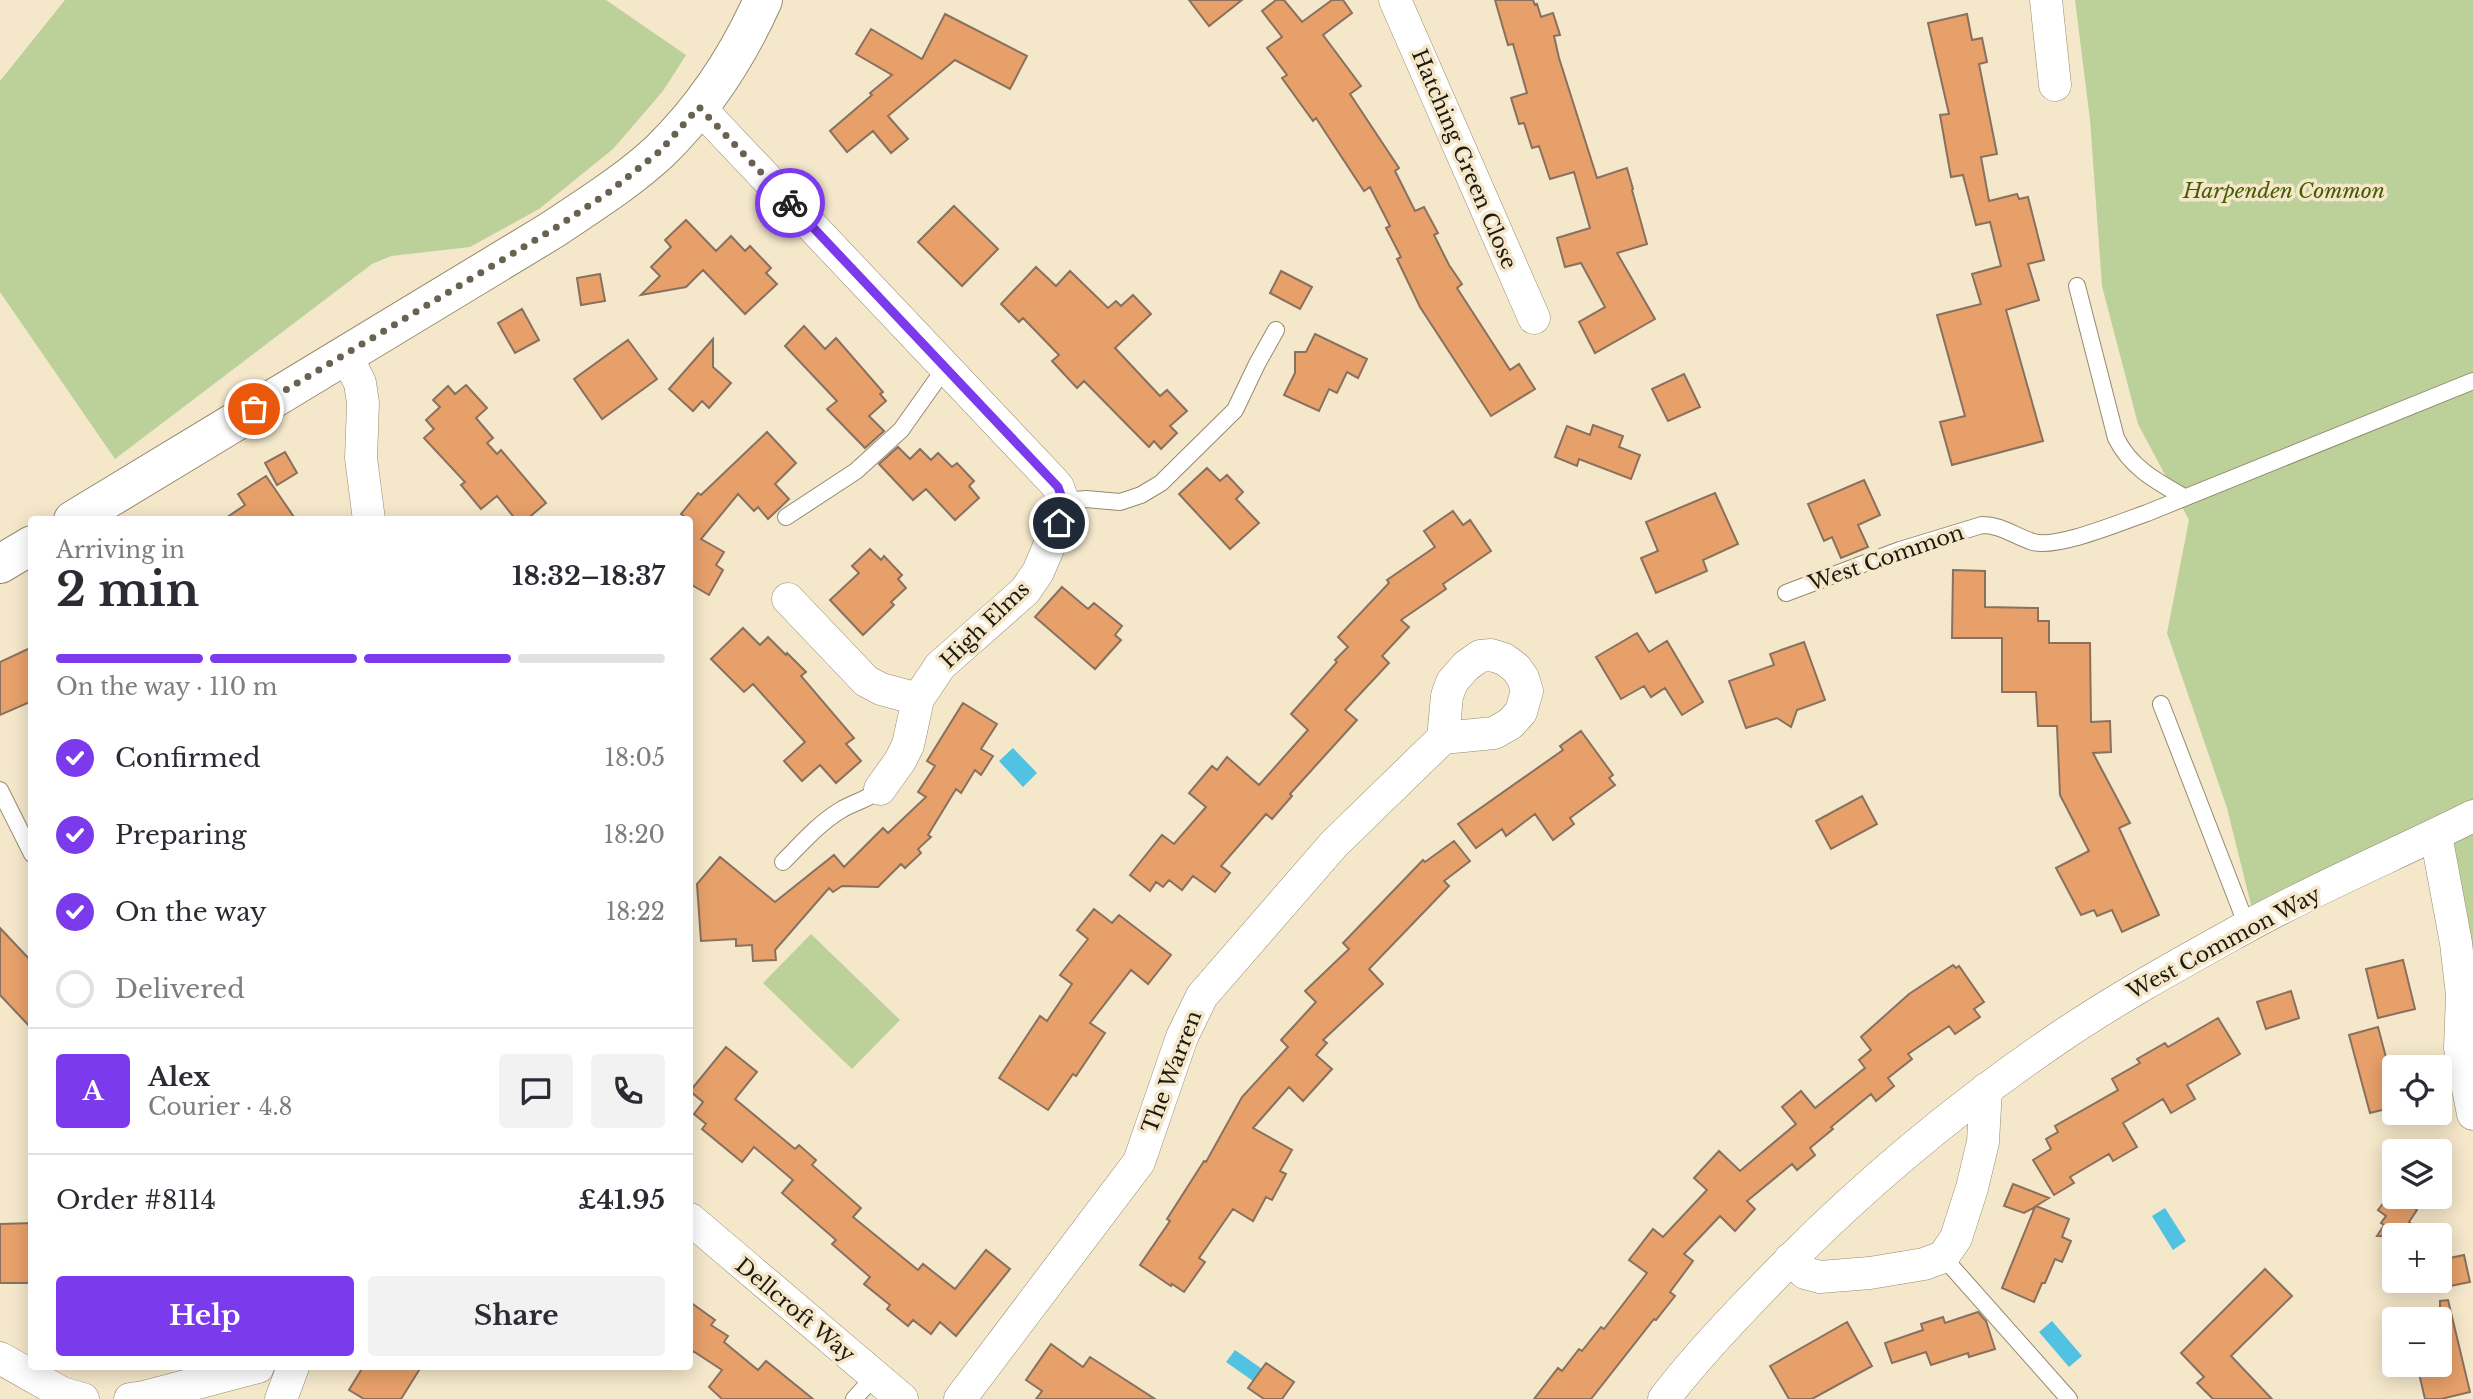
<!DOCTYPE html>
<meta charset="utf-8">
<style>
:root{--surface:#fff;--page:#f2f2f3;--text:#2b2b33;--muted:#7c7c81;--line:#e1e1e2;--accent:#7c3aed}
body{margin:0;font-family:"Libre Baskerville",serif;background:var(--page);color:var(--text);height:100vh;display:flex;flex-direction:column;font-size:26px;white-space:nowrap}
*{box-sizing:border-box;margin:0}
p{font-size:23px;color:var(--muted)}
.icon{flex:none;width:38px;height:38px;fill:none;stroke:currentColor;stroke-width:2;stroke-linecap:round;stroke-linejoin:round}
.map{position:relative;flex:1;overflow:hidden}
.sheet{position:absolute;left:28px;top:516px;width:665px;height:854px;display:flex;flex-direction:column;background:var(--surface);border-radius:7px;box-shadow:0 4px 18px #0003}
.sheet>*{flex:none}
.buttons{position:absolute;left:2382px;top:1055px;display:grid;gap:14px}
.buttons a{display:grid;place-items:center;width:70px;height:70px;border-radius:7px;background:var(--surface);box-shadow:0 4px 18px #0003;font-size:35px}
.pin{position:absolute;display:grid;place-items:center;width:60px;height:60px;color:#fff;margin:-30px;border:4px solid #fff;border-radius:50%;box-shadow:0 2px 7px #0007}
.courier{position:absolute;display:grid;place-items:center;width:70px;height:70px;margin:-35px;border:5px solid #7c3aed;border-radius:50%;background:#fff;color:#222;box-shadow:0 2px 9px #0007}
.headline em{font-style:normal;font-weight:800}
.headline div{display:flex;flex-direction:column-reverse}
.headline{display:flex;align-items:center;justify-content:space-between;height:119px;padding:0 28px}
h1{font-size:46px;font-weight:800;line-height:52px}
.bar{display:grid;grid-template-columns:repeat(4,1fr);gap:10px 7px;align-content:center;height:84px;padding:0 28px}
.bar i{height:9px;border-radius:5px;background:var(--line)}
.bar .active{background:var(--accent)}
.bar p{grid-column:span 4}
.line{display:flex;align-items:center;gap:18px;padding:0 28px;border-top:2px solid var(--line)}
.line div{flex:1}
.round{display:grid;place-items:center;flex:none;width:74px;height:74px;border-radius:7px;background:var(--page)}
ol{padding:0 28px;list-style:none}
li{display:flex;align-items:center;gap:21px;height:77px}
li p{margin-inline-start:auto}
li .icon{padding:7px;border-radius:50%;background:var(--accent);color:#fff;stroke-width:4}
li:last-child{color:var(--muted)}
li i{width:38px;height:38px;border:4px solid var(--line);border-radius:50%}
.primary-button{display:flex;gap:14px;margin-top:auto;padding:14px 28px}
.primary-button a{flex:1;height:80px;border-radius:7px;background:var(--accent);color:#fff;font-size:28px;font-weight:800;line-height:80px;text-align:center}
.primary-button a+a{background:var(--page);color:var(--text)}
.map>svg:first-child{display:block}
.green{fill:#bcd19a}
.water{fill:#51c2e1}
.building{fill:#e7a06a;stroke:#89705f;stroke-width:2}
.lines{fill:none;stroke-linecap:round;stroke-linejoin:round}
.service-casing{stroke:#958a6f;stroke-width:18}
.minor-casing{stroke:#958a6f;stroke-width:33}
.secondary-casing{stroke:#958a6f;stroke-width:40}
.service{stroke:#fff;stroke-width:16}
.minor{stroke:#fff;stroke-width:32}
.secondary{stroke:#fff;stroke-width:38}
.done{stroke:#6a6251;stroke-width:7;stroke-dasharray:0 12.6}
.route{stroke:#7c3aed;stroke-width:9}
.labels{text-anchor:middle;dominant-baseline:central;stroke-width:7;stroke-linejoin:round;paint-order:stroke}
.street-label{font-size:21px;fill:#1f1a10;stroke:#f4e7ca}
.park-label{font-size:21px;font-style:italic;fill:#465e00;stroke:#f4e7ca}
</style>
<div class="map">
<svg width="2473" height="1399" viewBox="0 0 2473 1399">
<rect width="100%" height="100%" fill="#f4e7ca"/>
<path class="green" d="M 65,0 L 606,0 L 686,55 L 663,91 L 613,149 L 539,209 L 470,247 L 391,256 L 372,264 L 115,459 L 0,292 L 0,81 Z
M 2075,0 L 2473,0 L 2473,1049 L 2433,844 L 2256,925 L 2227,808 L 2167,633 L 2189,520 L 2138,424 L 2102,286 L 2090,120 Z
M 811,934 L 900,1020 L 852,1069 L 763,983 Z"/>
<path class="water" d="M 1013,748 L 1037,773 L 1023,787 L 999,761 Z
M 2165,1208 L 2186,1241 L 2173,1250 L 2152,1216 Z
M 2052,1321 L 2082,1356 L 2069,1367 L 2039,1332 Z
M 1235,1350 L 1262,1369 L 1253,1381 L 1226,1362 Z"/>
<path class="building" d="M 1189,0 L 1242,0 L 1209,26 Z
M 1276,0 L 1284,0 L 1302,22 L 1332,0 L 1343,0 L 1352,13 L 1323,35 L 1361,86 L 1350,94 L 1399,168 L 1395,171 L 1415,211 L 1424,207 L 1438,233 L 1434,235 L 1449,265 L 1462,284 L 1457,288 L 1510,370 L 1519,364 L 1535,389 L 1491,416 L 1420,307 L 1397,259 L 1401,257 L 1386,228 L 1390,226 L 1370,187 L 1364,191 L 1316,118 L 1313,121 L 1282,78 L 1287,75 L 1267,48 L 1282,37 L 1262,11 Z
M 1495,0 L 1533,0 L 1535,5 L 1537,4 L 1541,17 L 1553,13 L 1560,35 L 1554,36 L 1559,58 L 1597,178 L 1627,168 L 1633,189 L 1632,190 L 1647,244 L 1617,253 L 1655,319 L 1595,353 L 1579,322 L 1605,307 L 1581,263 L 1565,267 L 1557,238 L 1590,228 L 1574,172 L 1550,179 L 1539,146 L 1532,148 L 1524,123 L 1519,124 L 1511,98 L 1527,93 L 1513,44 L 1508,45 Z
M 945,14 L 1027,56 L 1010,89 L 955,60 L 888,116 L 908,139 L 891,153 L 873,131 L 847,152 L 830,131 L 872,95 L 870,93 L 892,75 L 856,54 L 871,29 L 922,59 Z
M 1967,14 L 1972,40 L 1982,38 L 1987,62 L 1979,64 L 1997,154 L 1981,157 L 1989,201 L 2017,194 L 2019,199 L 2028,197 L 2044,260 L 2028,264 L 2039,300 L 2006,310 L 2043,441 L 1952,465 L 1940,422 L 1965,416 L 1937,315 L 1981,304 L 1972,274 L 2001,266 L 1990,222 L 1976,225 L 1963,175 L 1951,177 L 1940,115 L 1949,114 L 1928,23 Z
M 954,206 L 998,249 L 962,286 L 918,242 Z
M 686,220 L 716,251 L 731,236 L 745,251 L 750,246 L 771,268 L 766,273 L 777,284 L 745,314 L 703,270 L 686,287 L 641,295 L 660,276 L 651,267 L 671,247 L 665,240 Z
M 1036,267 L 1056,286 L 1070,271 L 1108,308 L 1116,301 L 1121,306 L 1133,295 L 1151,314 L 1115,348 L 1160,396 L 1167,390 L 1187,411 L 1170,426 L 1177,433 L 1161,449 L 1154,441 L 1149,447 L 1084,381 L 1077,388 L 1052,361 L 1059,355 L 1023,318 L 1019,322 L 1001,304 Z
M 1281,271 L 1312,287 L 1300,309 L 1270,293 Z
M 600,274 L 605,301 L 581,305 L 577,278 Z
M 522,309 L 539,340 L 515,353 L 498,323 Z
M 804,326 L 825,349 L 836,338 L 883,392 L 880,394 L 886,401 L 869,416 L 884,431 L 865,448 L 827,409 L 837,401 L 785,346 Z
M 1315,334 L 1367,359 L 1358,378 L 1347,372 L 1337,393 L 1329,389 L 1319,411 L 1284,395 L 1295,373 L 1295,352 L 1306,352 Z
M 713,339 L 713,367 L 731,383 L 709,408 L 702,401 L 693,411 L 669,389 Z
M 628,340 L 657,379 L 602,419 L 574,379 Z
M 1684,374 L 1700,407 L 1668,421 L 1652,389 Z
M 466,385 L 487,408 L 476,418 L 493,438 L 487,443 L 497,454 L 501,450 L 546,503 L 526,520 L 516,520 L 497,496 L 481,509 L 461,485 L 465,482 L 424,438 L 434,429 L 426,420 L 440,407 L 433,400 L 448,386 L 455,394 Z
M 1593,425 L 1623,436 L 1619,447 L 1640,455 L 1631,479 L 1579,459 L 1577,466 L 1555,457 L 1567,426 L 1590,435 Z
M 767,432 L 796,463 L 775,484 L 789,499 L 768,519 L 758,507 L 754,511 L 738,494 L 701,539 L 724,552 L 716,565 L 723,570 L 709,595 L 690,584 L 690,520 L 681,514 L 698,493 L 701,495 Z
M 898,447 L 910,459 L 920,449 L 931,460 L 938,453 L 952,467 L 957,463 L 974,481 L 969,486 L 979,498 L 955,520 L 926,489 L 913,500 L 879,464 Z
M 285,452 L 297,473 L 277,485 L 265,463 Z
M 1207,468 L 1220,481 L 1227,475 L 1243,492 L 1236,499 L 1259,523 L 1230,549 L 1179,494 Z
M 266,476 L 296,520 L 223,520 L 245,505 L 238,494 Z
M 1864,480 L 1880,515 L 1858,525 L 1868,547 L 1841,558 L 1832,537 L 1824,541 L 1808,504 Z
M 1715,493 L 1738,544 L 1703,560 L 1707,571 L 1656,593 L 1641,558 L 1658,551 L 1646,522 Z
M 1453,511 L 1463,525 L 1470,520 L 1491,551 L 1443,584 L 1446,589 L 1401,620 L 1409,627 L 1382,656 L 1389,663 L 1345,710 L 1357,720 L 1290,794 L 1292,796 L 1272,819 L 1266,814 L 1221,866 L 1230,873 L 1215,892 L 1193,876 L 1182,890 L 1169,880 L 1163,887 L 1156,882 L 1150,891 L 1130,875 L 1162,835 L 1174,844 L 1206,807 L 1189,793 L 1212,766 L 1217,770 L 1227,757 L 1259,785 L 1308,730 L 1291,714 L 1337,662 L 1335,660 L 1348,647 L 1338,637 L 1389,583 L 1387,580 L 1435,547 L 1424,531 Z
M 870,549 L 881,560 L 884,556 L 902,575 L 898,579 L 906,588 L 891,602 L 894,605 L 863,635 L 830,600 L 859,573 L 852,566 Z
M 1953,570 L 1985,571 L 1985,607 L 2038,608 L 2038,621 L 2049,621 L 2049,643 L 2090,643 L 2091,722 L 2110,721 L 2111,752 L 2093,753 L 2130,823 L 2119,828 L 2159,915 L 2122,932 L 2112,910 L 2097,916 L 2094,910 L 2081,915 L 2056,868 L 2089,851 L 2060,795 L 2057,726 L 2038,726 L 2036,692 L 2002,692 L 2002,638 L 1952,638 Z
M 1062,587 L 1088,609 L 1094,603 L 1122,626 L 1115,635 L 1121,640 L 1095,669 L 1035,617 Z
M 743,628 L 760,645 L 768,637 L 786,655 L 787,653 L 806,672 L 801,676 L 854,738 L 846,744 L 861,761 L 836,783 L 820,765 L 802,781 L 784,761 L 805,742 L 753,684 L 744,692 L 711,659 Z
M 1637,633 L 1649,652 L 1667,641 L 1703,702 L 1682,715 L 1665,688 L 1651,697 L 1644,686 L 1621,699 L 1596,657 Z
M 1804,642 L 1825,700 L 1797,710 L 1791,727 L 1777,718 L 1746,728 L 1729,681 L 1774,665 L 1770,654 Z
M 32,647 L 32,701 L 0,715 L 0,662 Z
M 963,703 L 997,724 L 981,749 L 993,756 L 981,775 L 975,770 L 961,793 L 956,789 L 928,835 L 931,837 L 918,849 L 921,853 L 905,868 L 901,864 L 878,887 L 842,886 L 833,892 L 829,888 L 775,950 L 776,960 L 753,961 L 752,945 L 736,946 L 736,939 L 701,941 L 697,884 L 720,857 L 775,902 L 834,855 L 844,867 L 883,828 L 888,833 L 926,797 L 918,792 L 935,766 L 927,761 Z
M 1581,731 L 1613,775 L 1609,778 L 1615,785 L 1570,818 L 1574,824 L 1553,840 L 1535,814 L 1506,836 L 1502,829 L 1476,848 L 1458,824 L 1563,750 L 1560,746 Z
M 1862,796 L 1877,824 L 1831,849 L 1816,821 Z
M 1454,841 L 1470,861 L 1444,881 L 1449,886 L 1369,969 L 1383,984 L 1323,1040 L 1327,1043 L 1316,1055 L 1332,1069 L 1303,1101 L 1289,1087 L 1253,1128 L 1292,1150 L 1280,1171 L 1286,1174 L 1272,1200 L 1266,1197 L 1253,1221 L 1233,1209 L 1199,1258 L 1205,1262 L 1184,1292 L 1172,1284 L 1171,1286 L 1140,1265 L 1170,1221 L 1167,1219 L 1204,1161 L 1206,1162 L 1242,1097 L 1288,1047 L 1281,1040 L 1316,1002 L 1305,991 L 1349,949 L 1343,943 L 1423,860 L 1425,862 Z
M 1094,909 L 1112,923 L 1119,915 L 1171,955 L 1148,984 L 1131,970 L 1090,1023 L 1105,1033 L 1076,1076 L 1073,1074 L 1048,1110 L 999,1078 L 1040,1016 L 1047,1021 L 1072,984 L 1060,975 L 1088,939 L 1077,930 Z
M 0,928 L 32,962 L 32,1029 L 0,995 Z
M 2403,960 L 2415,1009 L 2378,1018 L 2366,969 Z
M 1953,965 L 1956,968 L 1959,966 L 1984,1002 L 1974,1009 L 1980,1017 L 1955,1034 L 1949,1026 L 1908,1054 L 1912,1059 L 1888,1078 L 1894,1086 L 1876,1101 L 1871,1094 L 1831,1127 L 1833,1129 L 1810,1148 L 1815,1155 L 1797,1170 L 1792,1164 L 1747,1201 L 1755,1209 L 1735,1231 L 1720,1216 L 1684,1254 L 1693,1261 L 1670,1292 L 1675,1296 L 1656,1320 L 1654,1319 L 1591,1399 L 1534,1399 L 1558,1368 L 1562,1371 L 1579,1349 L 1582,1351 L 1601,1327 L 1604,1329 L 1647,1273 L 1629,1260 L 1653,1229 L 1663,1237 L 1707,1190 L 1694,1178 L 1719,1151 L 1740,1171 L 1796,1124 L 1782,1107 L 1801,1091 L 1815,1108 L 1865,1068 L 1859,1060 L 1871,1050 L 1861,1037 L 1909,994 Z
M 2291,991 L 2299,1018 L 2266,1029 L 2257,1002 Z
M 2218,1018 L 2240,1054 L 2187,1085 L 2195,1099 L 2171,1113 L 2163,1099 L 2123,1123 L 2137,1147 L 2113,1161 L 2109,1154 L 2070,1177 L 2074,1183 L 2054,1195 L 2033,1160 L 2051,1149 L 2046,1139 L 2058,1132 L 2055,1126 L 2118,1090 L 2112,1079 L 2140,1063 L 2137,1059 L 2165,1043 L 2168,1047 Z
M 2378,1027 L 2394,1088 L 2394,1107 L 2370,1113 L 2349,1035 Z
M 726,1047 L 757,1072 L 735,1099 L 795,1149 L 799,1145 L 816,1160 L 812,1165 L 861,1208 L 853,1217 L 918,1270 L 923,1264 L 955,1289 L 986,1250 L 1010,1269 L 956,1336 L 940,1322 L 931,1334 L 913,1320 L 908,1326 L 898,1318 L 887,1309 L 890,1305 L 864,1284 L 870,1277 L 832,1244 L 836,1240 L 782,1193 L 793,1180 L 754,1147 L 742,1162 L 702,1129 L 706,1124 L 694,1114 L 703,1102 L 690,1091 Z
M 2013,1184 L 2049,1198 L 2036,1206 L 2069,1219 L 2062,1237 L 2071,1241 L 2062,1262 L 2055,1259 L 2045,1283 L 2042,1283 L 2034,1302 L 2002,1288 L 2035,1207 L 2024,1213 L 2004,1206 Z
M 2388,1197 L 2421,1197 L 2413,1207 L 2417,1210 L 2409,1222 L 2427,1236 L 2377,1236 L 2384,1225 L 2381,1223 L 2386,1216 L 2378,1210 Z
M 32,1223 L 32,1283 L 0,1283 L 0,1224 Z
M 2464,1255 L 2470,1282 L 2445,1287 L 2440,1260 Z
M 2265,1269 L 2292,1296 L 2231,1356 L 2272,1399 L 2213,1399 L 2197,1383 L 2204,1377 L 2181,1353 Z
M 2448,1300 L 2470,1392 L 2441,1399 L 2425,1399 L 2417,1365 L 2440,1365 L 2440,1301 Z
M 690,1302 L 715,1320 L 711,1325 L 728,1336 L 724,1342 L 758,1370 L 766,1361 L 813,1399 L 722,1399 L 709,1387 L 722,1370 L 693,1351 L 690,1355 Z
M 1978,1312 L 1986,1321 L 1995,1349 L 1969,1357 L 1968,1353 L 1931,1365 L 1926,1352 L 1892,1363 L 1885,1343 L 1923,1330 L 1921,1324 L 1943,1317 L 1945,1323 Z
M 1847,1322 L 1872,1366 L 1812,1399 L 1789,1399 L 1770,1366 Z
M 1051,1344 L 1083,1367 L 1090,1357 L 1155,1399 L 1036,1399 L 1042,1391 L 1026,1380 Z
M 1266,1363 L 1294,1382 L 1282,1399 L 1264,1399 L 1248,1388 Z
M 363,1367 L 421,1367 L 401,1399 L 364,1399 L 349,1390 Z"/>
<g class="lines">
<defs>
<path id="service" d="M 2077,286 L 2116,438 C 2131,468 2156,481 2184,497
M 1063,501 L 1086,499 L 1120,502 L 1141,495 L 1161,483 L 1235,410 L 1257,364 L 1276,330
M 786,517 L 856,471 L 901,430 L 945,368
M 1786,593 L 1900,550 L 1982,525 C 2002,525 2014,536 2033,542 C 2057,549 2121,522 2147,513 L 2473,381
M 2161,704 L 2247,926
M 0,790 L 32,854
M 783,862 C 801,844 819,823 841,810 C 854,802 868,800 880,789
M 1943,1257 L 2069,1399
M 854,1399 L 874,1377"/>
<path id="minor" d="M 1395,0 L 1534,318
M 2046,0 L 2055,85
M 699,107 L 1051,479 L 1058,487 L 1063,501 L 1059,523 L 1038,572 L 1025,591 L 940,666 L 918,699 L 908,745 L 900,761 L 880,789
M 345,353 L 360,383 L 363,403 L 361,458 L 369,520
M 788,599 L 866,681 L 881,689 L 918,699
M 2436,835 L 2456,943 L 2462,995 L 2460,1048 L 2473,1114
M 690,1219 L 902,1399
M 1790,1259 L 1805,1273 L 1820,1277 L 1870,1273 L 1924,1264 L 1943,1257 L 1956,1238 L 1972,1188 L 1983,1142 L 1986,1089
M 0,1358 L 62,1393 L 83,1399
M 130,1399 L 144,1397 L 258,1367
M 281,1399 L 293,1367
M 960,1399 L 1139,1162 L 1182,1037 L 1202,996 L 1334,844 L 1443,738 L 1447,696 L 1452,682 L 1466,666 L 1480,656 L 1491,655 L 1504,659 L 1516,668 L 1523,678 L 1527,691 L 1521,712 L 1510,724 L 1494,733 L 1443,738
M 1664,1399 C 1692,1362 1723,1329 1755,1296 C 1846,1200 1948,1113 2057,1039 C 2117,998 2181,963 2244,928 C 2318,887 2397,854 2473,816"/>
<path id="secondary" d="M 73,520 L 552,230 C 589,205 628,181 660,151 C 704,108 738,56 763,0
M 0,564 L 32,545"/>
</defs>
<use href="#service" class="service-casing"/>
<use href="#minor" class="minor-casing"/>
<use href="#secondary" class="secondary-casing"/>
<use href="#service" class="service"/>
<use href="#minor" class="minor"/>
<use href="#secondary" class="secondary"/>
</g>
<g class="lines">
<path class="done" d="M 254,409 L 552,230 L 609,192 L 660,151 L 699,107 L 790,203"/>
<path class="route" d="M 790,203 L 1058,487 L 1063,501 L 1059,523"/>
</g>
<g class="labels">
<g class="street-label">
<text transform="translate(1464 159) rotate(67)">Hatching Green Close</text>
<text transform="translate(1886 558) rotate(-19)">West Common</text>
<text transform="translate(985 625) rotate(-44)">High Elms</text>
<text transform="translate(2224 943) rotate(-28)">West Common Way</text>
<text transform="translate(1172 1072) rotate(-69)">The Warren</text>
<text transform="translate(795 1310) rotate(40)">Dellcroft Way</text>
</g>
<g class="park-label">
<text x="2284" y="191">Harpenden Common</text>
</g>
</g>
</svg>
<div class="buttons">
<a><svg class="icon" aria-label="locate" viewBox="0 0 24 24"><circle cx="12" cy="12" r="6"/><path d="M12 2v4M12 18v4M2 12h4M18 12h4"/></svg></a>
<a><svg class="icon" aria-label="layers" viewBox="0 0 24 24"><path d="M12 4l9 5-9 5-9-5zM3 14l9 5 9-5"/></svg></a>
<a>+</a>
<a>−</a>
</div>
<div class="pin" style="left:254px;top:409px;background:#ea580c"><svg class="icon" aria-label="bag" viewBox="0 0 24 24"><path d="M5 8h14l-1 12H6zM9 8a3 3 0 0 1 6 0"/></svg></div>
<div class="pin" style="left:1059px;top:523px;background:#1f2937"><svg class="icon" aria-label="home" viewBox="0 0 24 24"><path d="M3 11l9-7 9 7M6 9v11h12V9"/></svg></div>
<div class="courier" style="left:790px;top:203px"><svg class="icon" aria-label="bike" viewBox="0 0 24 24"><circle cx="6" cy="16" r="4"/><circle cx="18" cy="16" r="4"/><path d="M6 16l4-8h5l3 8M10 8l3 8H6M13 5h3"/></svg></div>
<section class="sheet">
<div class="headline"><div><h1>2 min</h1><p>Arriving in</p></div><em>18:32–18:37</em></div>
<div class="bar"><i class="active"></i><i class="active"></i><i class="active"></i><i></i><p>On the way · 110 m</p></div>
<ol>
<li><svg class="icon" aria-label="check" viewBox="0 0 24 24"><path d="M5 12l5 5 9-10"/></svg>Confirmed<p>18:05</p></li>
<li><svg class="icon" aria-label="check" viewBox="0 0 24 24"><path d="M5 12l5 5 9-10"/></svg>Preparing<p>18:20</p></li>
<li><svg class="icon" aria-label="check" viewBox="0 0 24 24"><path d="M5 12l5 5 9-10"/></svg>On the way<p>18:22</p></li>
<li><i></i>Delivered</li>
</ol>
<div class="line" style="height:126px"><b class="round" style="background:var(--accent);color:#fff">A</b><div><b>Alex</b><p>Courier · 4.8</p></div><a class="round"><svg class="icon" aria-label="chat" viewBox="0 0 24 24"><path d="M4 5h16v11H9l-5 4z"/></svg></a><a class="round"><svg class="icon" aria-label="phone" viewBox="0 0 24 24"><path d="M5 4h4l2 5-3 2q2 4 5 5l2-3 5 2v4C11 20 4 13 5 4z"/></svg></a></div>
<div class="line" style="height:91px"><div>Order #8114</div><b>£41.95</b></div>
<div class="primary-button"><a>Help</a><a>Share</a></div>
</section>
</div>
